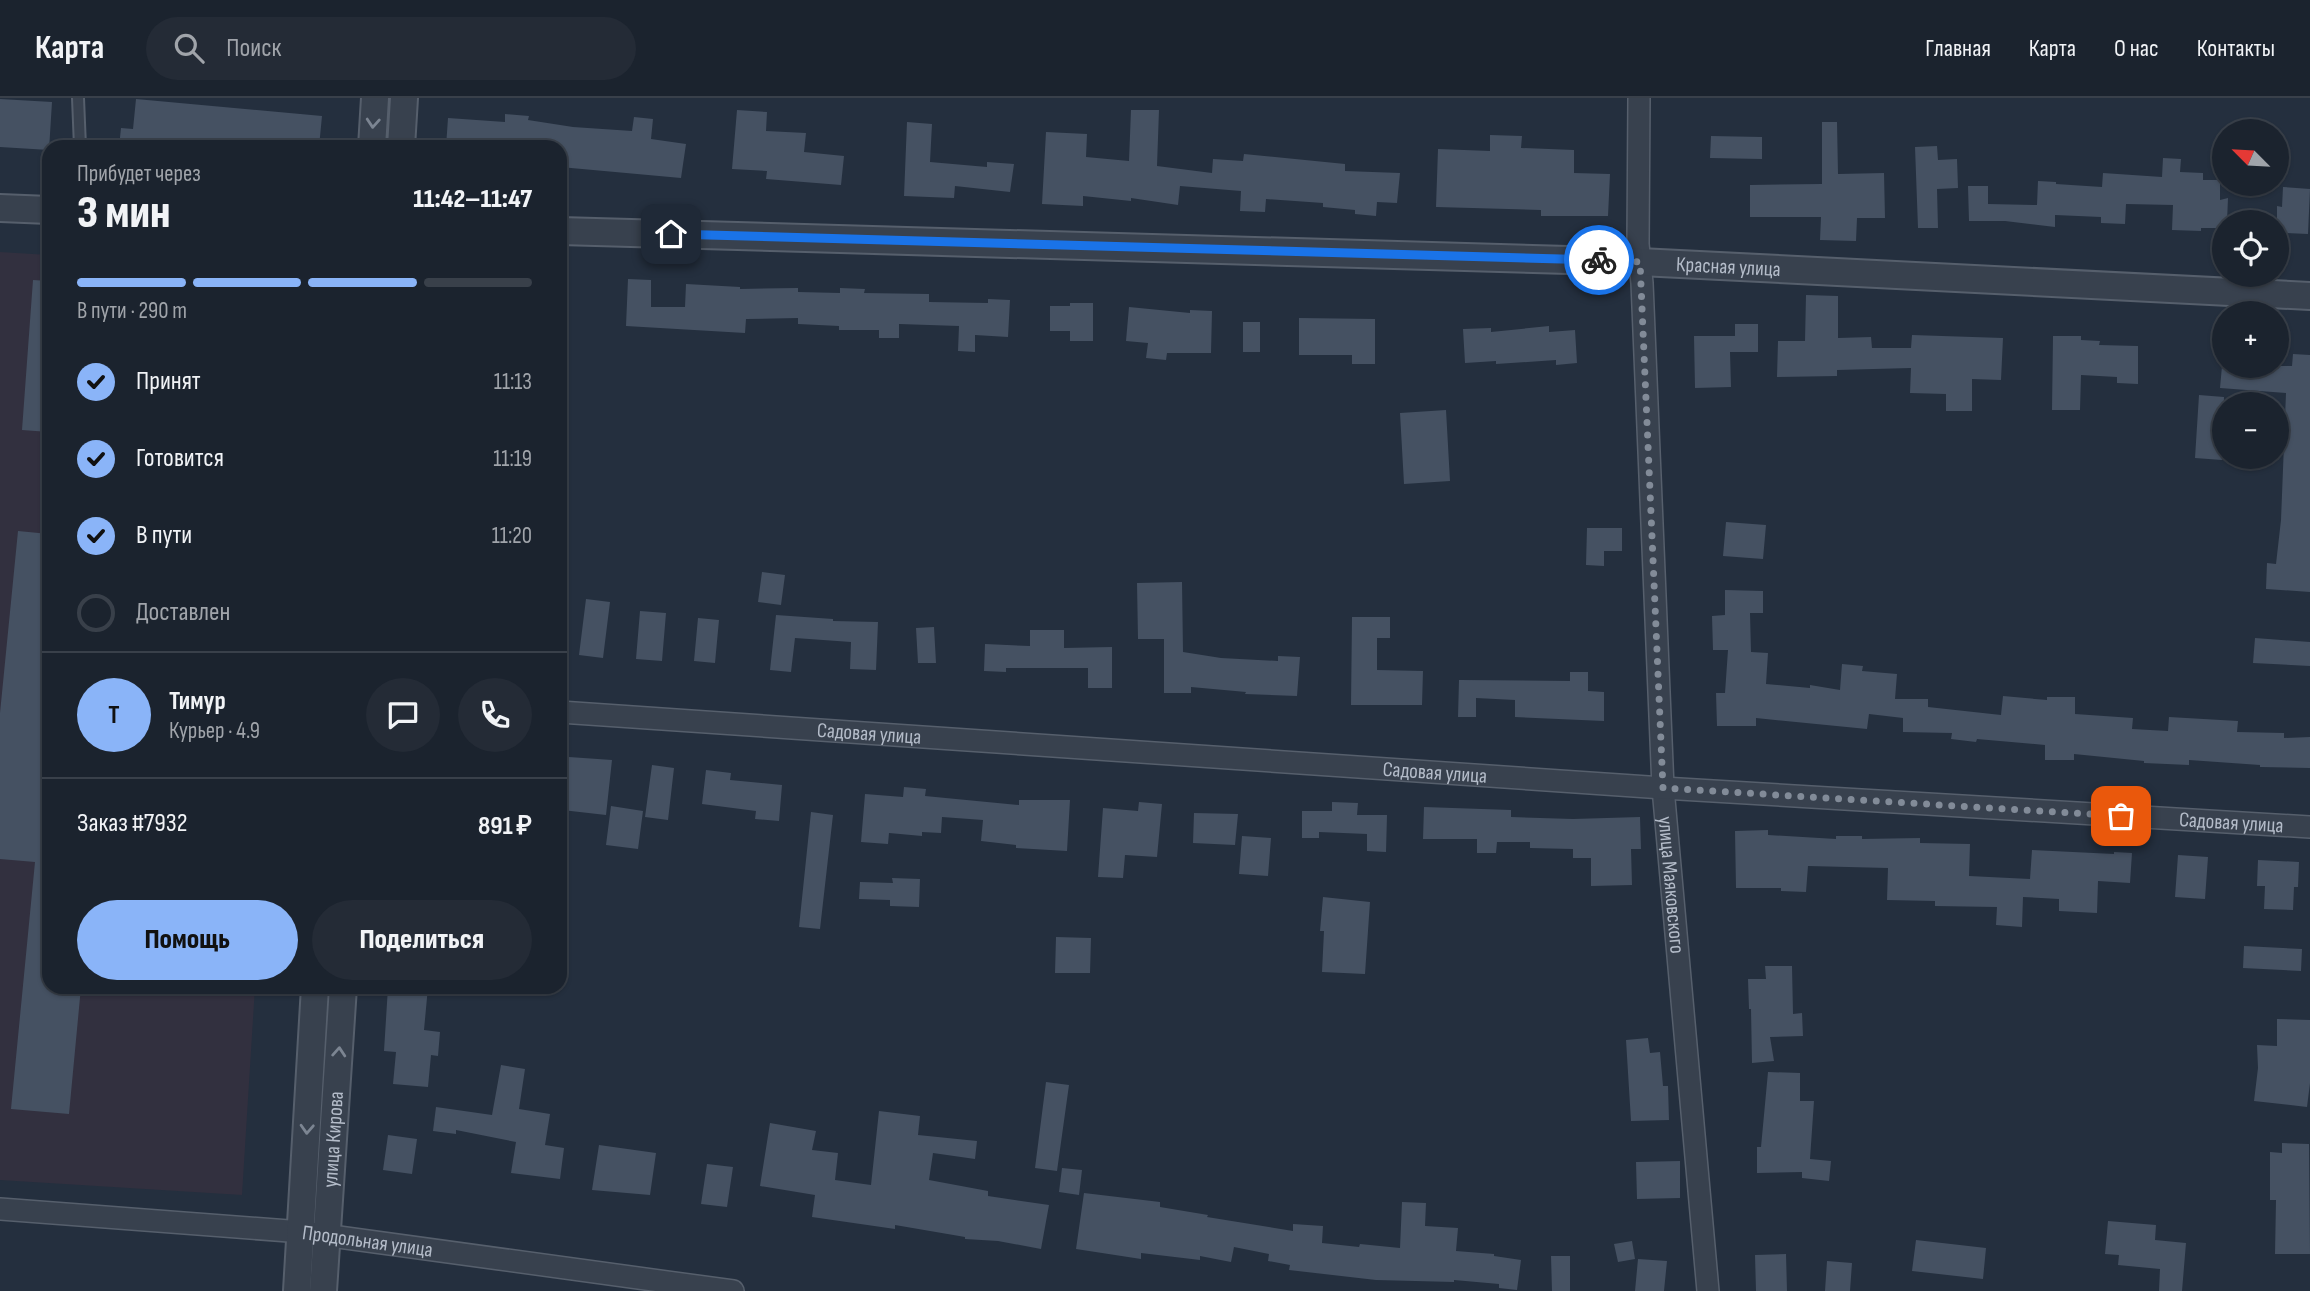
<!DOCTYPE html>
<html lang="ru">
<meta charset="utf-8">
<style>
:root{--surface:#1b232e;--page:#242b36;--text:#f1f3f6;--muted:#a0a4aa;--line:#39404a;--accent:#8ab4f8}
body{margin:0;font-family:"Sofia Sans Condensed",sans-serif;background:var(--page);color:var(--text);height:100vh;display:flex;flex-direction:column;font-size:26px;white-space:nowrap}
*{box-sizing:border-box;margin:0}
p{font-size:23px;color:var(--muted)}
.icon{flex:none;width:38px;height:38px;fill:none;stroke:currentColor;stroke-width:2;stroke-linecap:round;stroke-linejoin:round}
.map{position:relative;flex:1;overflow:hidden}
.drawer{position:absolute;left:42px;top:42px;width:525px;height:854px;display:flex;flex-direction:column;background:var(--surface);border-radius:21px;box-shadow:0 2px 5px #0004,0 0 0 2px var(--line)}
.drawer>*{flex:none}
.needle{width:46px;rotate:294deg}
.tools{position:absolute;left:2212px;top:21px;display:grid;gap:14px}
.tools a{display:grid;place-items:center;width:77px;height:77px;border-radius:50%;background:var(--surface);box-shadow:0 2px 5px #0004,0 0 0 2px var(--line);font-size:35px}
.pin{position:absolute;display:grid;place-items:center;width:60px;height:60px;color:#fff;margin:-30px;border-radius:14px;box-shadow:0 4px 10px #0006}
.courier{position:absolute;display:grid;place-items:center;width:70px;height:70px;margin:-35px;border:5px solid #1a73e8;border-radius:50%;background:#fff;color:#222;box-shadow:0 2px 9px #0007}
.summary em{font-style:normal;font-weight:800}
.summary div{display:flex;flex-direction:column-reverse}
.summary{display:flex;align-items:center;justify-content:space-between;height:119px;padding:0 35px}
h1{font-size:46px;font-weight:800;line-height:52px}
.bar{display:grid;grid-template-columns:repeat(4,1fr);gap:10px 7px;align-content:center;height:84px;padding:0 35px}
.bar i{height:9px;border-radius:5px;background:var(--line)}
.bar .active{background:var(--accent)}
.bar p{grid-column:span 4}
.line{display:flex;align-items:center;gap:18px;padding:0 35px;border-top:2px solid var(--line)}
.line div{flex:1}
.round{display:grid;place-items:center;flex:none;width:74px;height:74px;border-radius:37px;background:var(--page)}
ol{padding:0 35px;list-style:none}
li{display:flex;align-items:center;gap:21px;height:77px}
li p{margin-inline-start:auto}
li .icon{padding:7px;border-radius:50%;background:var(--accent);color:#111;stroke-width:4}
li:last-child{color:var(--muted)}
li i{width:38px;height:38px;border:4px solid var(--line);border-radius:50%}
.action{display:flex;gap:14px;margin-top:auto;padding:14px 35px}
.action a{flex:1;height:80px;border-radius:42px;background:var(--accent);color:#111;font-size:28px;font-weight:800;line-height:80px;text-align:center}
.action a+a{background:var(--page);color:var(--text)}
header{display:flex;align-items:center;gap:42px;box-sizing:border-box;height:98px;padding:0 35px;background:var(--surface);border-bottom:2px solid var(--line)}
header strong{font-size:33px}
nav{display:flex;gap:38px;margin-inline-start:auto;font-size:24px}
.search{width:490px;height:63px;background:var(--page);display:flex;align-items:center;gap:18px;box-sizing:border-box;padding:0 24px;border-radius:38px;color:var(--muted);font-size:26px}
.map>svg:first-child{display:block}
.medical{fill:#32303f}
.building{fill:#455162}
.lines{fill:none;stroke-linecap:round;stroke-linejoin:round}
.service-casing{stroke:#565f6c;stroke-width:14}
.minor-casing{stroke:#565f6c;stroke-width:24}
.tertiary-casing{stroke:#565f6c;stroke-width:30}
.service{stroke:#38414e;stroke-width:10}
.minor{stroke:#38414e;stroke-width:21}
.tertiary{stroke:#38414e;stroke-width:26}
.oneway{stroke:#7c8592}
.done{stroke:#828b98;stroke-width:7;stroke-dasharray:0 12.6}
.route{stroke:#1a73e8;stroke-width:9}
.labels{text-anchor:middle;dominant-baseline:central;stroke-width:5;stroke-linejoin:round;paint-order:stroke}
.street-label{font-size:21px;fill:#b4bcc9;stroke:#1d2633}
</style>
<header>
<strong>Карта</strong>
<div class="search"><svg class="icon" aria-label="search" viewBox="0 0 24 24"><circle cx="10" cy="10" r="6"/><path d="M15 15l6 6"/></svg>Поиск</div>
<nav><a>Главная</a><a>Карта</a><a>О нас</a><a>Контакты</a></nav>
</header>
<div class="map">
<svg width="2310" height="1193" viewBox="0 0 2310 1193">
<rect width="100%" height="100%" fill="#242f3e"/>
<path class="medical" d="M 0,154 L 49,157 L 49,889 L 255,889 L 242,1097 L 0,1082 Z"/>
<path class="building" d="M 0,1 L 52,4 L 49,52 L 0,49 Z
M 136,1 L 322,18 L 319,49 L 119,49 L 121,30 L 133,31 Z
M 737,12 L 767,14 L 766,33 L 806,35 L 804,54 L 844,58 L 841,87 L 766,81 L 767,73 L 732,71 Z
M 1131,12 L 1159,12 L 1157,68 L 1212,75 L 1213,61 L 1243,63 L 1244,56 L 1345,66 L 1345,73 L 1400,75 L 1397,105 L 1377,104 L 1376,118 L 1355,116 L 1355,112 L 1323,109 L 1323,105 L 1266,101 L 1265,114 L 1240,113 L 1241,93 L 1180,88 L 1178,107 L 1131,100 L 1131,103 L 1083,98 L 1083,108 L 1042,106 L 1046,34 L 1087,36 L 1086,59 L 1129,63 Z
M 505,16 L 529,18 L 528,22 L 573,29 L 632,33 L 634,19 L 653,21 L 651,41 L 686,46 L 681,80 L 560,69 L 560,49 L 446,49 L 448,20 L 505,24 Z
M 907,24 L 932,26 L 930,64 L 987,69 L 987,64 L 1014,66 L 1010,94 L 955,88 L 954,100 L 904,98 Z
M 1822,24 L 1837,24 L 1838,76 L 1884,75 L 1885,120 L 1857,120 L 1856,143 L 1820,142 L 1821,119 L 1750,119 L 1750,87 L 1822,86 Z
M 1490,37 L 1522,38 L 1521,50 L 1574,52 L 1574,75 L 1610,76 L 1608,118 L 1541,118 L 1541,112 L 1436,109 L 1438,51 L 1490,53 Z
M 1711,38 L 1762,39 L 1762,61 L 1710,60 Z
M 1937,48 L 1938,62 L 1957,61 L 1958,90 L 1937,91 L 1938,130 L 1918,130 L 1915,49 Z
M 2163,60 L 2181,61 L 2180,74 L 2203,75 L 2203,82 L 2220,82 L 2220,102 L 2228,100 L 2227,124 L 2224,124 L 2224,130 L 2201,130 L 2201,133 L 2172,132 L 2173,107 L 2126,106 L 2125,126 L 2101,125 L 2101,119 L 2055,117 L 2055,129 L 2005,123 L 1969,123 L 1968,88 L 1988,88 L 1988,106 L 2037,107 L 2038,83 L 2056,84 L 2056,86 L 2102,89 L 2103,75 L 2162,79 Z
M 2283,89 L 2310,91 L 2308,136 L 2283,135 L 2283,127 L 2277,126 L 2277,108 L 2282,109 Z
M 628,181 L 651,182 L 651,209 L 685,209 L 686,186 L 740,189 L 740,191 L 798,190 L 798,194 L 840,195 L 840,190 L 865,191 L 864,195 L 929,196 L 929,204 L 988,205 L 988,201 L 1010,202 L 1008,239 L 975,237 L 975,254 L 958,253 L 959,228 L 899,226 L 899,240 L 879,240 L 879,232 L 839,232 L 839,228 L 798,226 L 798,220 L 746,221 L 745,235 L 626,228 Z
M 33,182 L 49,183 L 49,334 L 22,332 Z
M 1806,197 L 1838,198 L 1838,240 L 1871,239 L 1872,250 L 1911,250 L 1912,237 L 2003,240 L 2001,282 L 1972,281 L 1972,313 L 1946,313 L 1946,296 L 1910,295 L 1911,270 L 1837,272 L 1837,278 L 1777,279 L 1778,243 L 1805,243 Z
M 1070,205 L 1093,205 L 1093,243 L 1070,243 L 1070,233 L 1050,233 L 1050,208 L 1070,208 Z
M 1129,209 L 1190,215 L 1190,212 L 1212,213 L 1211,255 L 1167,255 L 1166,262 L 1146,260 L 1148,245 L 1126,243 Z
M 1299,220 L 1375,221 L 1375,266 L 1352,266 L 1352,257 L 1299,257 Z
M 1243,224 L 1260,224 L 1260,254 L 1243,254 Z
M 1735,226 L 1758,226 L 1758,254 L 1730,254 L 1731,289 L 1695,290 L 1694,238 L 1735,238 Z
M 1549,228 L 1549,234 L 1575,232 L 1577,265 L 1556,267 L 1556,262 L 1496,266 L 1496,263 L 1465,265 L 1463,231 L 1491,230 L 1491,234 Z
M 2053,238 L 2081,238 L 2081,242 L 2100,243 L 2099,247 L 2138,248 L 2138,286 L 2117,285 L 2117,279 L 2081,277 L 2080,312 L 2052,312 Z
M 2293,256 L 2310,257 L 2310,494 L 2266,491 L 2267,465 L 2276,466 L 2281,422 L 2286,295 L 2220,290 L 2222,268 L 2292,268 Z
M 2199,297 L 2224,299 L 2222,362 L 2195,360 Z
M 1446,312 L 1450,383 L 1404,386 L 1400,315 Z
M 1726,424 L 1766,427 L 1763,461 L 1723,458 Z
M 1587,430 L 1622,430 L 1622,453 L 1604,453 L 1604,468 L 1586,467 Z
M 18,433 L 49,436 L 49,698 L 45,742 L 49,742 L 49,889 L 81,889 L 69,1016 L 11,1011 L 35,764 L 0,761 L 0,615 Z
M 762,474 L 785,477 L 781,507 L 758,504 Z
M 1182,484 L 1183,554 L 1221,560 L 1278,563 L 1278,558 L 1300,559 L 1297,598 L 1245,596 L 1246,594 L 1191,589 L 1191,595 L 1164,595 L 1164,541 L 1138,541 L 1137,485 Z
M 1725,492 L 1763,493 L 1763,515 L 1750,515 L 1751,554 L 1768,555 L 1766,586 L 1810,590 L 1810,587 L 1840,592 L 1842,566 L 1863,568 L 1862,573 L 1897,576 L 1895,601 L 1928,601 L 1928,609 L 2001,617 L 2003,598 L 2047,602 L 2047,599 L 2075,599 L 2075,616 L 2133,620 L 2132,631 L 2168,633 L 2169,619 L 2238,623 L 2237,634 L 2284,635 L 2284,640 L 2310,639 L 2310,670 L 2260,669 L 2260,667 L 2189,662 L 2189,667 L 2144,665 L 2144,663 L 2074,656 L 2074,662 L 2045,662 L 2045,647 L 1977,641 L 1976,644 L 1951,641 L 1952,635 L 1903,634 L 1903,620 L 1869,616 L 1867,631 L 1756,620 L 1756,628 L 1717,628 L 1716,595 L 1725,595 L 1728,552 L 1713,552 L 1712,518 L 1725,517 Z
M 586,501 L 610,504 L 603,560 L 579,557 Z
M 640,513 L 666,515 L 662,563 L 636,561 Z
M 776,517 L 833,521 L 833,523 L 878,524 L 876,572 L 850,571 L 851,544 L 795,540 L 791,574 L 770,572 Z
M 1352,519 L 1390,519 L 1390,540 L 1377,540 L 1377,572 L 1423,573 L 1422,607 L 1351,607 Z
M 698,520 L 719,522 L 715,565 L 694,563 Z
M 934,529 L 936,565 L 918,565 L 916,530 Z
M 1030,532 L 1064,532 L 1064,550 L 1112,549 L 1112,590 L 1088,590 L 1088,570 L 1006,570 L 1006,574 L 984,573 L 985,546 L 1030,548 Z
M 2255,540 L 2310,544 L 2310,568 L 2253,565 Z
M 1570,574 L 1588,574 L 1588,593 L 1604,594 L 1604,623 L 1515,619 L 1515,602 L 1476,600 L 1476,619 L 1458,619 L 1459,582 L 1570,583 Z
M 569,659 L 612,662 L 606,717 L 562,712 Z
M 652,667 L 674,670 L 668,722 L 645,719 Z
M 706,672 L 731,675 L 730,682 L 782,687 L 779,723 L 755,721 L 756,713 L 702,706 Z
M 904,689 L 926,691 L 925,698 L 1019,707 L 1019,702 L 1070,702 L 1067,753 L 1016,750 L 1016,747 L 981,743 L 983,722 L 942,719 L 941,735 L 922,734 L 922,738 L 889,735 L 888,746 L 861,744 L 865,696 L 903,699 Z
M 1139,704 L 1162,706 L 1157,759 L 1125,757 L 1123,780 L 1098,779 L 1103,710 L 1138,713 Z
M 1332,704 L 1358,705 L 1357,717 L 1387,717 L 1386,754 L 1367,753 L 1367,736 L 1319,734 L 1319,740 L 1302,740 L 1302,713 L 1332,713 Z
M 611,708 L 643,713 L 638,751 L 606,747 Z
M 1424,709 L 1511,712 L 1511,719 L 1573,721 L 1640,719 L 1641,751 L 1631,751 L 1632,787 L 1591,788 L 1591,760 L 1573,760 L 1573,751 L 1530,750 L 1530,744 L 1497,744 L 1496,755 L 1477,755 L 1477,741 L 1423,741 Z
M 811,714 L 833,717 L 820,831 L 799,829 Z
M 1194,715 L 1238,716 L 1235,747 L 1193,745 Z
M 1768,732 L 1768,737 L 1836,741 L 1836,738 L 1862,738 L 1862,741 L 1920,740 L 1920,745 L 1970,746 L 1969,778 L 2030,781 L 2032,752 L 2114,756 L 2114,754 L 2132,755 L 2130,785 L 2098,783 L 2097,815 L 2059,813 L 2059,801 L 2023,799 L 2022,829 L 1996,827 L 1997,809 L 1935,808 L 1935,803 L 1887,802 L 1888,770 L 1808,768 L 1806,794 L 1781,793 L 1781,790 L 1736,790 L 1735,733 Z
M 1242,738 L 1271,740 L 1268,778 L 1239,776 Z
M 2178,757 L 2208,759 L 2205,801 L 2175,799 Z
M 2258,762 L 2299,764 L 2298,789 L 2294,789 L 2293,812 L 2264,811 L 2265,788 L 2257,788 Z
M 892,780 L 920,781 L 919,809 L 890,808 L 890,802 L 859,801 L 860,784 L 893,785 Z
M 1323,799 L 1370,804 L 1365,876 L 1322,874 L 1324,833 L 1320,833 Z
M 1056,839 L 1091,840 L 1090,875 L 1055,875 Z
M 2244,848 L 2302,851 L 2301,873 L 2243,870 Z
M 1765,868 L 1792,868 L 1793,916 L 1802,915 L 1803,938 L 1770,939 L 1774,963 L 1752,965 L 1751,911 L 1749,911 L 1748,881 L 1766,881 Z
M 388,889 L 428,889 L 424,932 L 440,934 L 438,958 L 431,957 L 428,989 L 393,986 L 396,954 L 384,953 Z
M 2277,921 L 2310,922 L 2310,985 L 2307,1009 L 2254,1003 L 2258,970 L 2257,947 L 2277,948 Z
M 1648,940 L 1650,955 L 1660,954 L 1663,988 L 1668,988 L 1669,1022 L 1631,1023 L 1626,942 Z
M 501,967 L 525,971 L 519,1011 L 550,1016 L 545,1047 L 564,1050 L 560,1081 L 511,1075 L 516,1044 L 456,1032 L 456,1036 L 433,1033 L 436,1009 L 492,1017 Z
M 1768,974 L 1800,975 L 1800,1003 L 1814,1003 L 1810,1061 L 1831,1063 L 1829,1083 L 1802,1080 L 1802,1074 L 1757,1075 L 1757,1049 L 1761,1049 Z
M 1046,984 L 1069,987 L 1057,1073 L 1035,1070 Z
M 879,1013 L 920,1018 L 918,1037 L 977,1043 L 975,1061 L 933,1055 L 929,1082 L 988,1093 L 988,1098 L 1049,1107 L 1041,1151 L 998,1143 L 965,1141 L 965,1139 L 895,1127 L 895,1131 L 812,1119 L 815,1097 L 760,1088 L 770,1025 L 816,1033 L 812,1052 L 838,1055 L 835,1082 L 871,1087 Z
M 388,1037 L 417,1041 L 412,1076 L 383,1072 Z
M 2282,1045 L 2309,1046 L 2310,1156 L 2275,1156 L 2276,1102 L 2270,1102 L 2270,1054 L 2282,1055 Z
M 599,1047 L 656,1055 L 650,1097 L 592,1092 Z
M 1680,1063 L 1680,1100 L 1637,1101 L 1636,1064 Z
M 707,1066 L 733,1069 L 727,1109 L 701,1106 Z
M 1062,1070 L 1082,1072 L 1079,1097 L 1059,1094 Z
M 1084,1095 L 1160,1104 L 1160,1109 L 1208,1117 L 1207,1119 L 1293,1133 L 1293,1126 L 1323,1128 L 1322,1145 L 1359,1149 L 1360,1146 L 1400,1150 L 1402,1104 L 1426,1105 L 1425,1128 L 1458,1130 L 1456,1153 L 1494,1156 L 1494,1158 L 1521,1162 L 1517,1192 L 1499,1190 L 1499,1186 L 1454,1182 L 1454,1184 L 1376,1182 L 1289,1172 L 1290,1167 L 1268,1163 L 1269,1156 L 1234,1149 L 1231,1164 L 1200,1158 L 1200,1162 L 1141,1155 L 1141,1161 L 1076,1151 Z
M 2108,1123 L 2156,1127 L 2155,1142 L 2186,1145 L 2182,1193 L 2159,1193 L 2160,1171 L 2118,1167 L 2119,1157 L 2105,1156 Z
M 1916,1142 L 1986,1150 L 1983,1181 L 1912,1173 Z
M 1632,1143 L 1635,1161 L 1618,1164 L 1614,1146 Z
M 1786,1156 L 1787,1193 L 1756,1193 L 1755,1157 Z
M 1551,1158 L 1570,1158 L 1570,1193 L 1552,1193 Z
M 1638,1161 L 1667,1163 L 1664,1193 L 1635,1193 Z
M 1827,1163 L 1852,1165 L 1850,1193 L 1825,1193 Z"/>
<g class="lines">
<defs>
<path id="service" d="M 78,0 L 80,49"/>
<g id="minor">
<path id="s1" d="M 1639,0 L 1638,146 L 1642,185 L 1663,690 L 1708,1193"/>
<path id="s2" d="M 560,614 L 1663,690 L 2310,729"/>
<path id="s3" d="M 0,1111 L 302,1134 L 733,1193"/>
</g>
<g id="tertiary">
<path d="M 372,49 L 375,0"/>
<path d="M 401,49 L 404,0"/>
<path d="M 0,110 L 49,112"/>
<path id="s4" d="M 560,133 L 1640,164 L 2310,198"/>
<path d="M 297,1193 L 315,889"/>
<path id="s5" d="M 323,1193 L 343,889"/>
</g>
</defs>
<use href="#service" class="service-casing"/>
<use href="#minor" class="minor-casing"/>
<use href="#tertiary" class="tertiary-casing"/>
<use href="#service" class="service"/>
<use href="#minor" class="minor"/>
<use href="#tertiary" class="tertiary"/>
</g>
<defs><path id="oneway-chevron" d="M-2-3.5L2.5 0L-2 3.5" fill="none" stroke-width="1.6" stroke-linecap="round" stroke-linejoin="round" transform="scale(1.75)"/></defs>
<g class="oneway">
<use href="#oneway-chevron" transform="translate(373 25) rotate(94)"/>
<use href="#oneway-chevron" transform="translate(339 954) rotate(-86)"/>
<use href="#oneway-chevron" transform="translate(307 1031) rotate(93)"/>
</g>
<g class="lines">
<path class="done" d="M 1599,162 L 1640,164 L 1663,690 L 2121,718"/>
<path class="route" d="M 671,136 L 1599,162"/>
</g>
<g class="labels">
<g class="street-label">
<text stroke="none"><textPath href="#s4" startOffset="1169">Красная улица</textPath></text>
<text stroke="none"><textPath href="#s2" startOffset="310">Садовая улица</textPath></text>
<text stroke="none"><textPath href="#s2" startOffset="877">Садовая улица</textPath></text>
<text stroke="none"><textPath href="#s2" startOffset="1675">Садовая улица</textPath></text>
<text stroke="none"><textPath href="#s1" startOffset="788">улица Маяковского</textPath></text>
<text stroke="none"><textPath href="#s5" startOffset="152">улица Кирова</textPath></text>
<text stroke="none"><textPath href="#s3" startOffset="369">Продольная улица</textPath></text>
</g>
</g>
</svg>
<div class="tools">
<a><svg class="needle" viewBox="-14 -14 28 28"><path d="M0-13l5 13h-10z" fill="#e53935"/><path d="M0 13l5-13h-10z" fill="#a0a4aa"/></svg></a>
<a><svg class="icon" aria-label="locate" viewBox="0 0 24 24"><circle cx="12" cy="12" r="6"/><path d="M12 2v4M12 18v4M2 12h4M18 12h4"/></svg></a>
<a>+</a>
<a>−</a>
</div>
<div class="pin" style="left:2121px;top:718px;background:#ea580c"><svg class="icon" aria-label="bag" viewBox="0 0 24 24"><path d="M5 8h14l-1 12H6zM9 8a3 3 0 0 1 6 0"/></svg></div>
<div class="pin" style="left:671px;top:136px;background:#1f2937"><svg class="icon" aria-label="home" viewBox="0 0 24 24"><path d="M3 11l9-7 9 7M6 9v11h12V9"/></svg></div>
<div class="courier" style="left:1599px;top:162px"><svg class="icon" aria-label="bike" viewBox="0 0 24 24"><circle cx="6" cy="16" r="4"/><circle cx="18" cy="16" r="4"/><path d="M6 16l4-8h5l3 8M10 8l3 8H6M13 5h3"/></svg></div>
<section class="drawer">
<div class="summary"><div><h1>3 мин</h1><p>Прибудет через</p></div><em>11:42–11:47</em></div>
<div class="bar"><i class="active"></i><i class="active"></i><i class="active"></i><i></i><p>В пути · 290 m</p></div>
<ol>
<li><svg class="icon" aria-label="check" viewBox="0 0 24 24"><path d="M5 12l5 5 9-10"/></svg>Принят<p>11:13</p></li>
<li><svg class="icon" aria-label="check" viewBox="0 0 24 24"><path d="M5 12l5 5 9-10"/></svg>Готовится<p>11:19</p></li>
<li><svg class="icon" aria-label="check" viewBox="0 0 24 24"><path d="M5 12l5 5 9-10"/></svg>В пути<p>11:20</p></li>
<li><i></i>Доставлен</li>
</ol>
<div class="line" style="height:126px"><b class="round" style="background:var(--accent);color:#111">Т</b><div><b>Тимур</b><p>Курьер · 4.9</p></div><a class="round"><svg class="icon" aria-label="chat" viewBox="0 0 24 24"><path d="M4 5h16v11H9l-5 4z"/></svg></a><a class="round"><svg class="icon" aria-label="phone" viewBox="0 0 24 24"><path d="M5 4h4l2 5-3 2q2 4 5 5l2-3 5 2v4C11 20 4 13 5 4z"/></svg></a></div>
<div class="line" style="height:91px"><div>Заказ #7932</div><b>891 ₽</b></div>
<div class="action"><a>Помощь</a><a>Поделиться</a></div>
</section>
</div>
